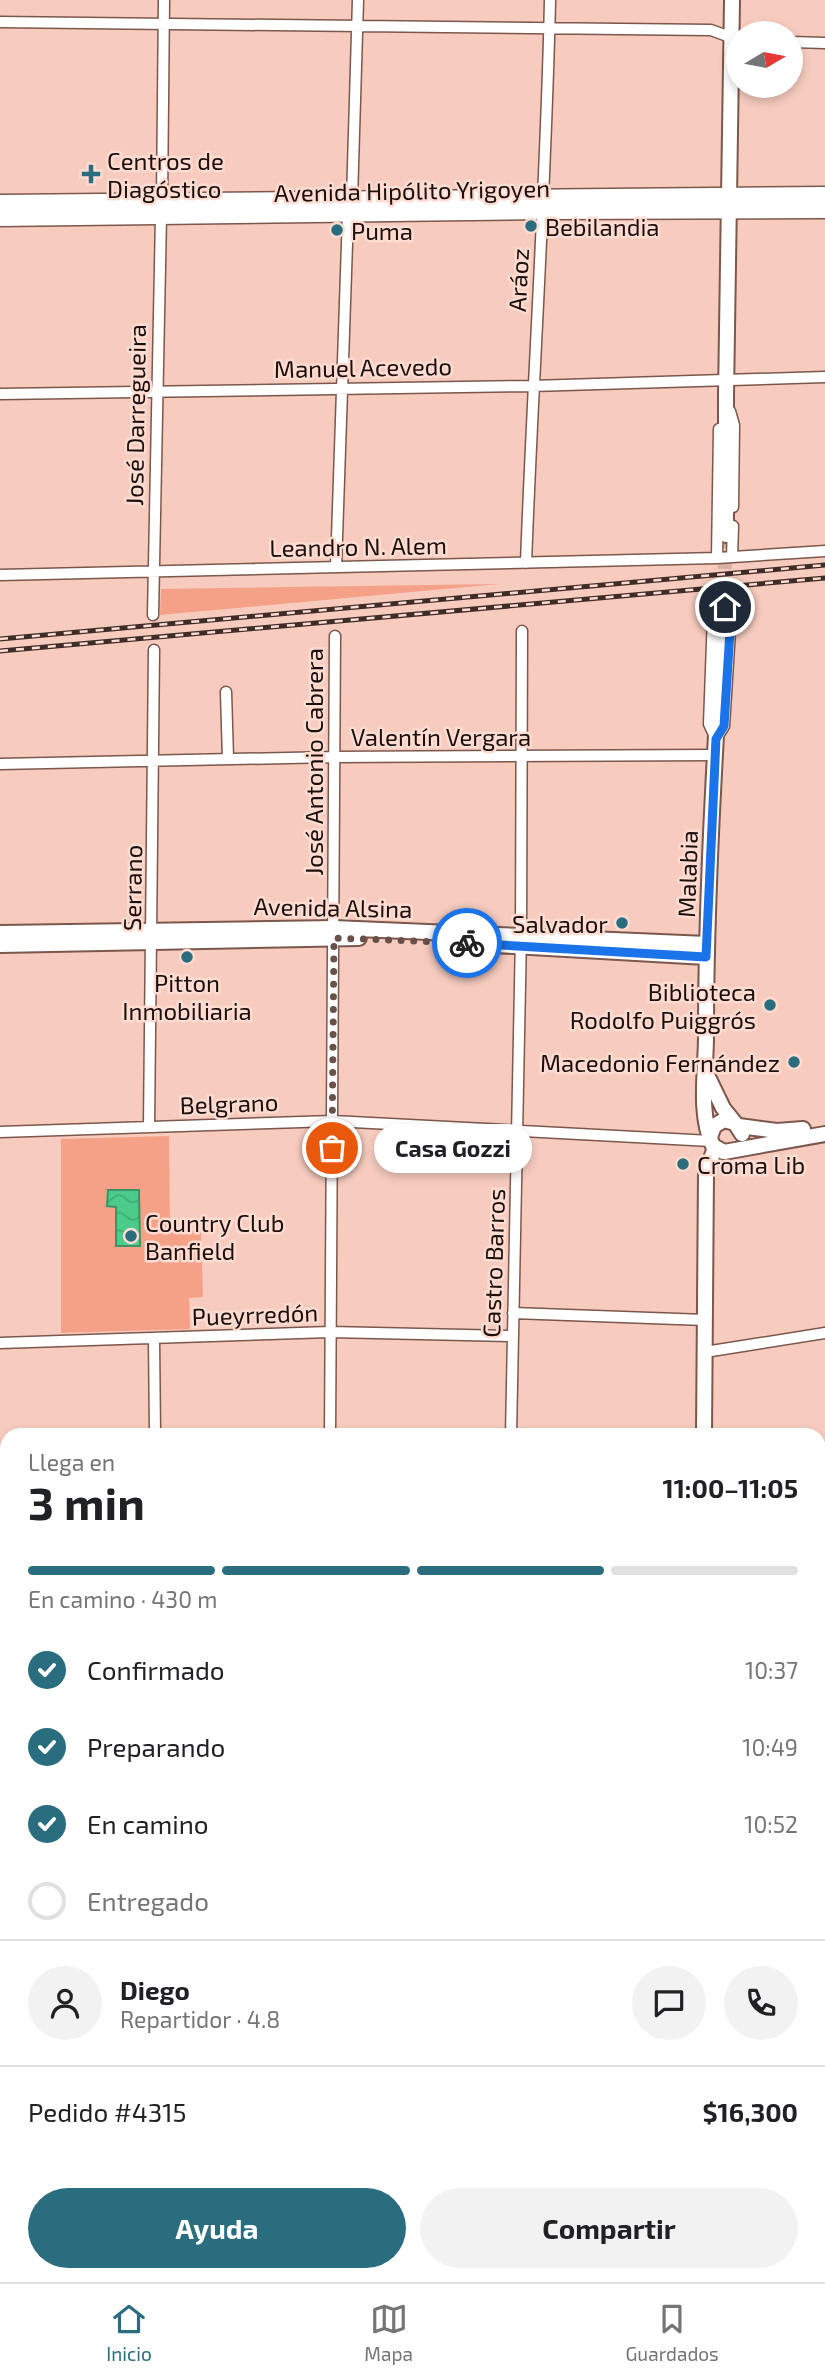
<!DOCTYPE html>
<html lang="es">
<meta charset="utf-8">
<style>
:root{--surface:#fff;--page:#f2f2f2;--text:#202124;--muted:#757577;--line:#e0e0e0;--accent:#2a6d7e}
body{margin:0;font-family:"Exo 2",sans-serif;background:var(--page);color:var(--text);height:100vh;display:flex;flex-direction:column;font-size:26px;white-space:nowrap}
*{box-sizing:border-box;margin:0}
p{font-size:23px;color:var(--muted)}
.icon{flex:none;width:38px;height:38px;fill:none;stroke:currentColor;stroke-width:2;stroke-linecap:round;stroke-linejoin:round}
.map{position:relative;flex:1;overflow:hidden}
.details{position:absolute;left:0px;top:1428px;width:826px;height:854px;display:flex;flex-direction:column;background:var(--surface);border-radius:21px 21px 0 0;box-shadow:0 4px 10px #0003}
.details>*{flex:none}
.needle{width:46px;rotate:80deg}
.buttons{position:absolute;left:726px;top:21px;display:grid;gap:14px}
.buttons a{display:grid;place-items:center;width:77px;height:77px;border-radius:50%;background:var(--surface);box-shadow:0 4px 10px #0003;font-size:35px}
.pin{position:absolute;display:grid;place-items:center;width:60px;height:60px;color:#fff;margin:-30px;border:4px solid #fff;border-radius:50%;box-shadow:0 2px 7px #0007}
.courier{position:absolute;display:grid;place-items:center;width:70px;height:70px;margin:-35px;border:5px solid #1a73e8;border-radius:50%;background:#fff;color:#222;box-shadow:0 2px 9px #0007}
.bubble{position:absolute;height:49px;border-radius:24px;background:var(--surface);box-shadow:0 4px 10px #0003;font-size:23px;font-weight:700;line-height:49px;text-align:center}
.overview em{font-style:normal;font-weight:700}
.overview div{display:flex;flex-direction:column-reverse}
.overview{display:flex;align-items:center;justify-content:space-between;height:119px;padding:0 28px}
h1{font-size:46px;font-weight:700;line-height:52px}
.bar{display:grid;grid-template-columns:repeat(4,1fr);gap:10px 7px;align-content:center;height:84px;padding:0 28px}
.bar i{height:9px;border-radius:5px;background:var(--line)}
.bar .active{background:var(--accent)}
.bar p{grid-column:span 4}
.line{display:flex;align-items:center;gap:18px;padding:0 28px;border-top:2px solid var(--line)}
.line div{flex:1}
.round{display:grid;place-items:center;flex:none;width:74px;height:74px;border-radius:37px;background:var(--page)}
ol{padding:0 28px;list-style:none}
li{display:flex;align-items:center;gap:21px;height:77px}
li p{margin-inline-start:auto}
li .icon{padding:7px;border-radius:50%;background:var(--accent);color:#fff;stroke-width:4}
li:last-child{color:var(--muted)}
li i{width:38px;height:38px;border:4px solid var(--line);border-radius:50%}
.cta{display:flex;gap:14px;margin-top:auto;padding:14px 28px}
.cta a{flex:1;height:80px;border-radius:42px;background:var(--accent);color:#fff;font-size:28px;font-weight:700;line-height:80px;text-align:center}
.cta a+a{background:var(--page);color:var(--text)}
.menu{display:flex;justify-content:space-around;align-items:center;height:98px;border-top:2px solid var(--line);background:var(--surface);font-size:19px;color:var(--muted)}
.menu a{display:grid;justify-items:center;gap:4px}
.menu .active{color:var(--accent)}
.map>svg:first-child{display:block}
.green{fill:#f4a188}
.water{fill:url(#water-waves);stroke:#3d9364;stroke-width:2}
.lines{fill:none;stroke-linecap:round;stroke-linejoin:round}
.secondary-tunnel{stroke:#d6b0a4;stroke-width:14;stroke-dasharray:14 7;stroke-linecap:butt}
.street-casing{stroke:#7c574c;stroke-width:13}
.secondary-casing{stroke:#7c574c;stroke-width:18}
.primary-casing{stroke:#7c574c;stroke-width:19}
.street{stroke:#fff;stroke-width:10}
.secondary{stroke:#fff;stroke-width:14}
.primary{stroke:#fff;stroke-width:16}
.rail-casing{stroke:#3f2c27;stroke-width:5}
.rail{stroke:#ffdcd1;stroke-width:2.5;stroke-dasharray:8;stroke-linecap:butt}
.done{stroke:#695049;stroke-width:7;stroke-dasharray:0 12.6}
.route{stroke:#1a73e8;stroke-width:9}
.poi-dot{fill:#2a6d7e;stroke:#ffdcd1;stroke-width:2.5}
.labels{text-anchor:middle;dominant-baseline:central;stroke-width:5;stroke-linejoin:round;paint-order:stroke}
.poi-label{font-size:24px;fill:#1c0e0a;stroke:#ffdcd1;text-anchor:start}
.street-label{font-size:24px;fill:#1c0e0a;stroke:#ffdcd1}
</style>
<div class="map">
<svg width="825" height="2282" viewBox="0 0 825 2282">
<defs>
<pattern id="water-waves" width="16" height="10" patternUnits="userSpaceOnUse" patternTransform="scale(1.75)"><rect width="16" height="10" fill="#4bcc8a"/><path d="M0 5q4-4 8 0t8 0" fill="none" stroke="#41ae76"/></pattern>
</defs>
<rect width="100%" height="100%" fill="#f7ccbf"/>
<path class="green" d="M 499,584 L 160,615 L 161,589 Z
M 169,1136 L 170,1231 L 201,1231 L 203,1297 L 189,1298 L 190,1329 L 61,1333 L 61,1139 Z"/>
<path class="water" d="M 108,1190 L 139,1190 L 140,1246 L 116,1246 L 116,1207 L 107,1206 Z"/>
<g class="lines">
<path class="secondary-tunnel" d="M 723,611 L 726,535"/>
<defs>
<path id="street" d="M 0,22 L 711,30 L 738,40
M 791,42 L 825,43
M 352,199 L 358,0
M 162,201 L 164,0
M 0,394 L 532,386 L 825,377
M 730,411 L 734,425 L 733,507
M 732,557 L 733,526
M 717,558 L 719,429
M 526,563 C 533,375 546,188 550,0
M 336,567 L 348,214
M 0,575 L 717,558 L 825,551
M 722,606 L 730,610 L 731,615 L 724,726 L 716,739 L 709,724 L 713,615 L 716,609 Z
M 153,615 L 161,216
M 226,692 L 228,759
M 0,764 L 333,757 L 715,755
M 149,1126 L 154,650
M 0,1132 L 333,1121 L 711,1141
M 513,1313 L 705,1320
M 154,1339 L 155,1435
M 0,1343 L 330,1332 L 512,1336
M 705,1352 L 825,1333
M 330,1435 L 335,636
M 511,1435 L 521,935 L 522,631
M 819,1496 L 825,1495
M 0,1522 L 7,1522
M 819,1663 L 825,1662
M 0,1708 L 7,1708
M 819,1841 L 825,1841
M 0,1908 L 7,1909
M 819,1961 L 825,1963
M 819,2088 L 825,2090
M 0,2095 L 7,2097
M 760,2275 L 770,2282
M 66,2282 L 67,2275
M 231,2282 L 232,2275
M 412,2282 L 414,2275"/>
<path id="secondary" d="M 726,535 L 726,396 L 732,0
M 723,611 C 715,752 706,894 706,1036 C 706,1071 698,1113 713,1146 L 724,1152 L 825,1134
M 0,933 L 334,928 L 707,944
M 442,942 L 706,957
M 0,945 L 359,938
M 708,1077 L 723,1108 L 735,1123
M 739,1126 L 777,1131 L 803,1129
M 710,1137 L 714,1126 L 724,1120 L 735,1123 L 742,1134
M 704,1435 L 706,1172 L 715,1148
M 819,1751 L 825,1755
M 819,1788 L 825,1795
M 819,2119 L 825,2110
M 602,2282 L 603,2275
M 708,2282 L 713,2275"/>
<path id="primary" d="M 0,203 L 825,195
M 0,218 L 543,211 L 825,210"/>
</defs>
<use href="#street" class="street-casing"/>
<use href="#secondary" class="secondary-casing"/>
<use href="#primary" class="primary-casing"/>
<use href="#street" class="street"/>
<use href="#secondary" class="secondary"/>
<use href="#primary" class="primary"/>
<defs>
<path id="rail" d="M 0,639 L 825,565
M 0,651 L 825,578"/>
</defs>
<use href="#rail" class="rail-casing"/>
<use href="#rail" class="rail"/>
</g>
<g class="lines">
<path class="done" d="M 332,1148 L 334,938 L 467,943"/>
<path class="route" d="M 467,943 L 706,957 L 716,739 L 724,726 L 731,615 L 730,610 L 725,607"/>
</g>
<g class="poi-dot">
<path d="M87.5 163.5h7v7h7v7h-7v7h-7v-7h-7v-7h7z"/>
<circle cx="531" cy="226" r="7"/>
<circle cx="337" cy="230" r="7"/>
<circle cx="622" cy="923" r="7"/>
<circle cx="187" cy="957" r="7"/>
<circle cx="770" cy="1005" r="7"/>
<circle cx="794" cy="1062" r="7"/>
<circle cx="683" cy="1164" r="7"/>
<circle cx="131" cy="1236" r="7"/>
</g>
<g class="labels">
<g class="poi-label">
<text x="107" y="160">Centros de<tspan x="107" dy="28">Diagóstico</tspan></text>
<text x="545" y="226">Bebilandia</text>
<text x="351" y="230">Puma</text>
<text x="608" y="923" text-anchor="end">Salvador</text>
<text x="187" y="982" text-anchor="middle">Pitton<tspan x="187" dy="28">Inmobiliaria</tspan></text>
<text x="756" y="991" text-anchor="end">Biblioteca<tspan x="756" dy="28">Rodolfo Puiggrós</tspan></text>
<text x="780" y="1062" text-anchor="end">Macedonio Fernández</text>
<text x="697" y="1164">Croma Lib</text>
<text x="145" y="1222">Country Club<tspan x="145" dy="28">Banfield</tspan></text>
</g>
<g class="street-label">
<text transform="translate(412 190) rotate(-1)">Avenida Hipólito Yrigoyen</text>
<text transform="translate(518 280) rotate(-87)">Aráoz</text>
<text transform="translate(363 367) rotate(-1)">Manuel Acevedo</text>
<text transform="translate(135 415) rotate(-89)">José Darregueira</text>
<text transform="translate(358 546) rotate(-1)">Leandro N. Alem</text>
<text x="441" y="736">Valentín Vergara</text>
<text transform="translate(313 762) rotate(-90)">José Antonio Cabrera</text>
<text transform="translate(687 874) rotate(-88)">Malabia</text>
<text transform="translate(132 888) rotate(-89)">Serrano</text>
<text transform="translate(333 907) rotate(1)">Avenida Alsina</text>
<text transform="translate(229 1103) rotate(-2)">Belgrano</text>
<text transform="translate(493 1263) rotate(-88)">Castro Barros</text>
<text transform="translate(255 1314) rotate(-2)">Pueyrredón</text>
</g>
</g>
</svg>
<div class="buttons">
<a><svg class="needle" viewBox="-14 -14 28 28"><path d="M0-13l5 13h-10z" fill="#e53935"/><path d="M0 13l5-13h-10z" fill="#757577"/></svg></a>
</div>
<div class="pin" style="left:332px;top:1148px;background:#ea580c"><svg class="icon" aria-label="bag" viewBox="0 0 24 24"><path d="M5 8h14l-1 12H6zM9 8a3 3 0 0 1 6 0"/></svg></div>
<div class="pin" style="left:725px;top:607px;background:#1f2937"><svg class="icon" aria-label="home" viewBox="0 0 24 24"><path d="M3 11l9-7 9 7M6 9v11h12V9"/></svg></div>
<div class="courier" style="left:467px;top:943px"><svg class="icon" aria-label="bike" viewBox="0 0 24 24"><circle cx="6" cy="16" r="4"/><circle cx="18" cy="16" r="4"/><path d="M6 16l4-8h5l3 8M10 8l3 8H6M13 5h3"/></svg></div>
<div class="bubble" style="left:374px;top:1124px;width:158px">Casa Gozzi</div>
<section class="details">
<div class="overview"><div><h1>3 min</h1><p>Llega en</p></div><em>11:00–11:05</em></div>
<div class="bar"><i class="active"></i><i class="active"></i><i class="active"></i><i></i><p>En camino · 430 m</p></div>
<ol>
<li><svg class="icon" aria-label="check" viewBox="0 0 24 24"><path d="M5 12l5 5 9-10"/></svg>Confirmado<p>10:37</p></li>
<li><svg class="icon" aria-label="check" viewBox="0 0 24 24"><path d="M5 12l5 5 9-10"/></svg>Preparando<p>10:49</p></li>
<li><svg class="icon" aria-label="check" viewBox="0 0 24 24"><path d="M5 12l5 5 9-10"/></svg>En camino<p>10:52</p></li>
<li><i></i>Entregado</li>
</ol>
<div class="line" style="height:126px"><a class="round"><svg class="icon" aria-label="person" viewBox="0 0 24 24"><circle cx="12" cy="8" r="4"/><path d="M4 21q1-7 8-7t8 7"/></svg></a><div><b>Diego</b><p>Repartidor · 4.8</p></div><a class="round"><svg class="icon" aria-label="chat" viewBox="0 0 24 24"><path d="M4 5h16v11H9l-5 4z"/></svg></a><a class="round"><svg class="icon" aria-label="phone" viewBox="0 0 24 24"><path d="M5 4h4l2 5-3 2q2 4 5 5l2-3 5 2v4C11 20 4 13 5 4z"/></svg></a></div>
<div class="line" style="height:91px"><div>Pedido #4315</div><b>$16,300</b></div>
<div class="cta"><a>Ayuda</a><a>Compartir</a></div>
</section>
</div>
<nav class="menu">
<a class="active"><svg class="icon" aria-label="home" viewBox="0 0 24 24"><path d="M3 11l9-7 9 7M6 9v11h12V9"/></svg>Inicio</a>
<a><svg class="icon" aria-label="map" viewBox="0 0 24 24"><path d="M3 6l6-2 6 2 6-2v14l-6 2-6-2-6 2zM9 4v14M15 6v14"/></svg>Mapa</a>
<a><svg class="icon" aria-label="saved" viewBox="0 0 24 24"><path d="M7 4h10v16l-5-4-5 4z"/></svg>Guardados</a>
</nav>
